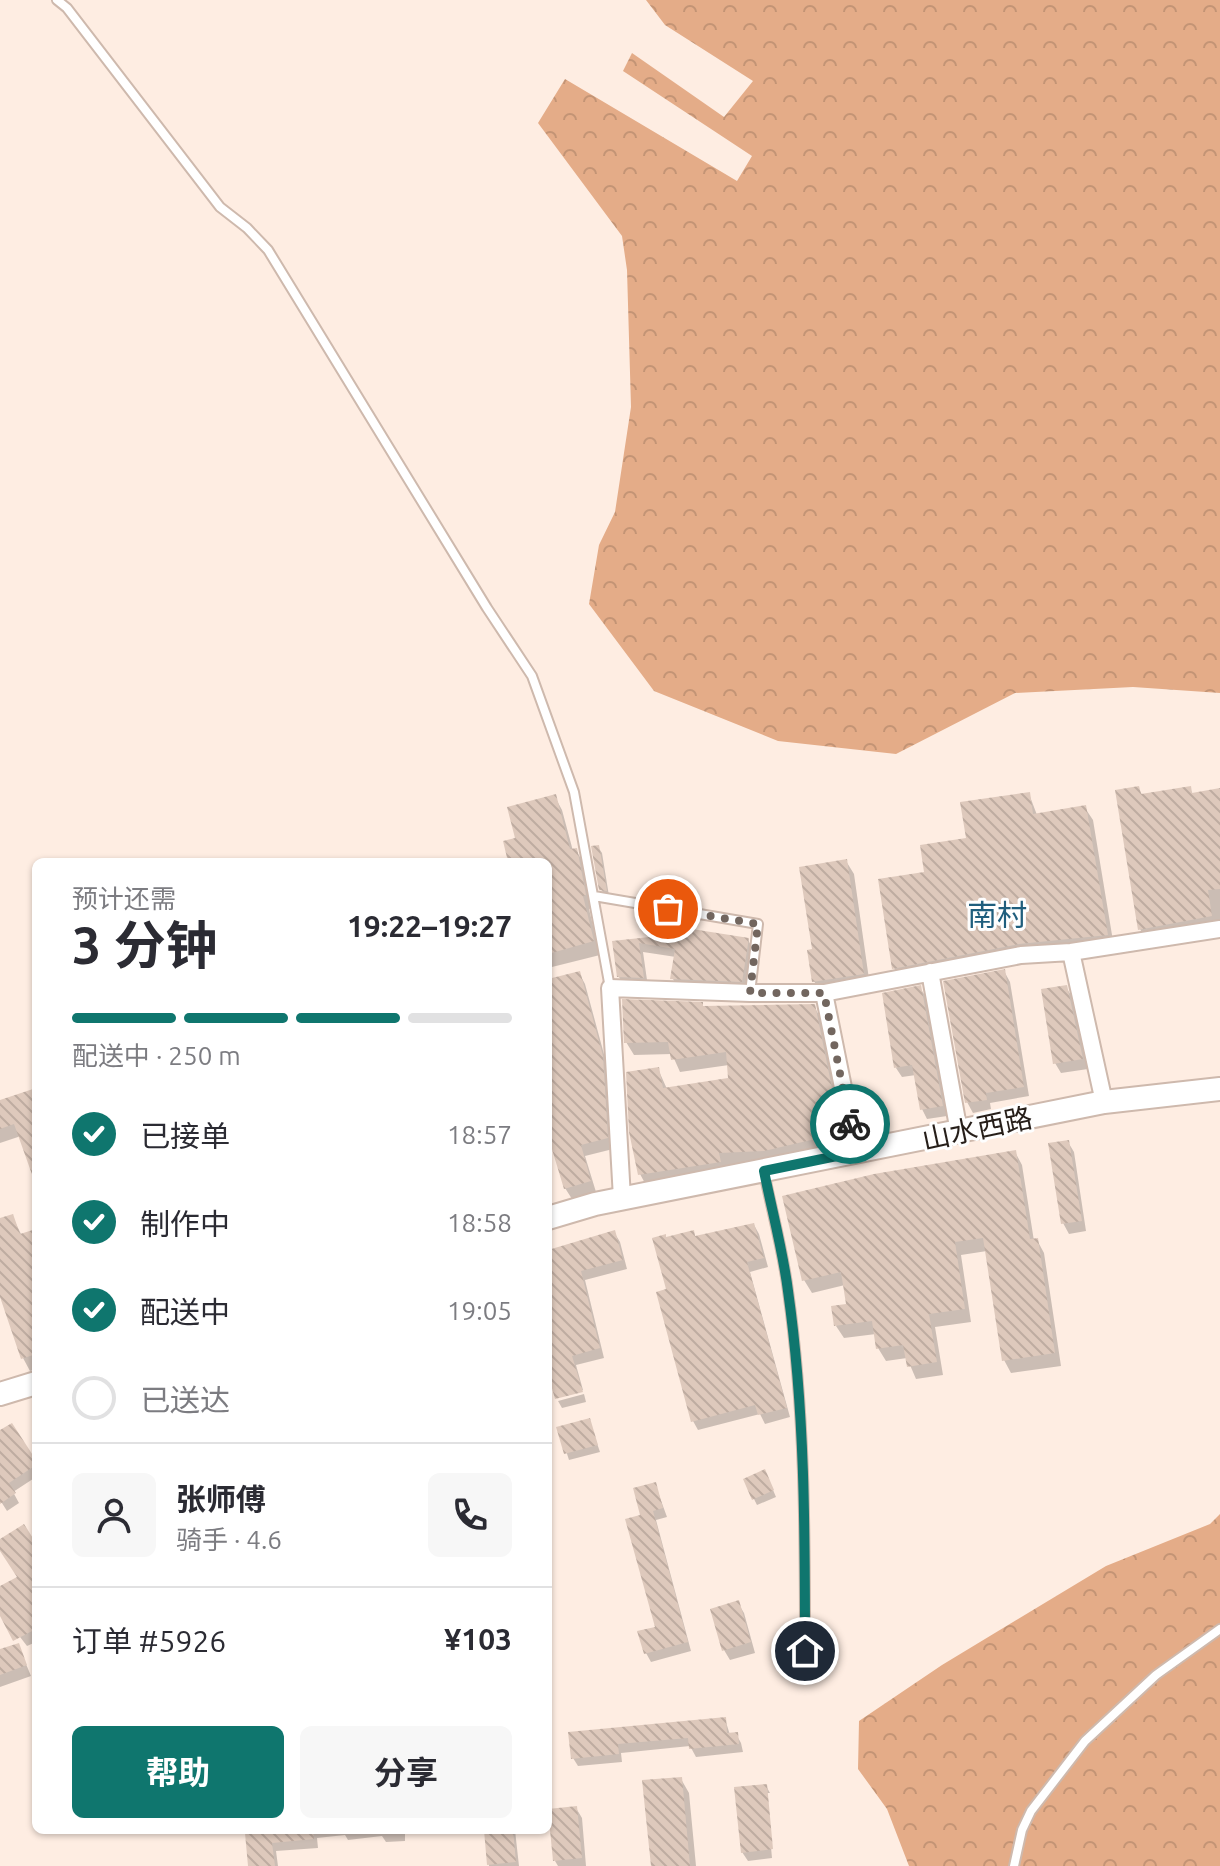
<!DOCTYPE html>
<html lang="zh">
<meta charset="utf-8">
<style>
:root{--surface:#fff;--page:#f7f7f7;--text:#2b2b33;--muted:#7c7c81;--line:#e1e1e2;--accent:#0f766e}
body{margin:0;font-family:Ubuntu,"Noto Sans SC",sans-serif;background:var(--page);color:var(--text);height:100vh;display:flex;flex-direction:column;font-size:30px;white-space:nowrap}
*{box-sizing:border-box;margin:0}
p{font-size:26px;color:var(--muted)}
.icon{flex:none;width:44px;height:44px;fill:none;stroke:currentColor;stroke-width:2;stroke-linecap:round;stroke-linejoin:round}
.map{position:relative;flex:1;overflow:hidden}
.panel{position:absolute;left:32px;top:858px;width:520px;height:976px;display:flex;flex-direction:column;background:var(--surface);border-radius:12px;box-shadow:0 2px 6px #0004}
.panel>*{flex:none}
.pin{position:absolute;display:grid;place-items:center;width:68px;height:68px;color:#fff;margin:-34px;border:4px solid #fff;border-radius:50%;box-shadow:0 2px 8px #0007}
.courier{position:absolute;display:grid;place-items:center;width:80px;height:80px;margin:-40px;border:6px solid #0f766e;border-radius:50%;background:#fff;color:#222;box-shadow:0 2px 10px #0007}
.headline em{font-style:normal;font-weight:700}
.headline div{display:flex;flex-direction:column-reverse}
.headline{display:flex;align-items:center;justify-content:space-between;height:136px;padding:0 40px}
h1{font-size:52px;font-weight:700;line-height:60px}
.bar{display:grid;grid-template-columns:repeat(4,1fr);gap:12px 8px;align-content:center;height:96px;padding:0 40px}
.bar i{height:10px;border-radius:6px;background:var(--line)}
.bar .on{background:var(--accent)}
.bar p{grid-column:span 4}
.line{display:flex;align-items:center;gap:20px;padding:0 40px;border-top:2px solid var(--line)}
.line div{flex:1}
.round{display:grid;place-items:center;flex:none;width:84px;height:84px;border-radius:12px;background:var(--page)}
ol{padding:0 40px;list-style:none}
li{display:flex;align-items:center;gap:24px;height:88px}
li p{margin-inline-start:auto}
li .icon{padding:8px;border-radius:50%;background:var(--accent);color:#fff;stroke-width:4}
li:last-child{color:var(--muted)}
li i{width:44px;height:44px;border:4px solid var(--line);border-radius:50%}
.button{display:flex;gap:16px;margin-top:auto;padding:16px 40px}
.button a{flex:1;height:92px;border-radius:12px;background:var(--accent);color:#fff;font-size:32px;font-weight:700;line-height:92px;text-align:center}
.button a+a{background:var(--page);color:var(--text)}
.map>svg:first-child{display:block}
.forest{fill:url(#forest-crowns)}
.shadow{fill:#0003}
.building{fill:url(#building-back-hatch)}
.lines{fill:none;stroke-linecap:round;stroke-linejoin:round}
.lane-casing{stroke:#ceb9ad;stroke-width:12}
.street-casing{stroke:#ceb9ad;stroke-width:20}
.secondary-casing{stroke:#ceb9ad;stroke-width:26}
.lane{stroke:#fff;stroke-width:8}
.street{stroke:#fff;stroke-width:16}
.secondary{stroke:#fff;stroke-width:22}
.done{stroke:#72665f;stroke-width:8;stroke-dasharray:0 14.4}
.route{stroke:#0f766e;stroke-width:10}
.labels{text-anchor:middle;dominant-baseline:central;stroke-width:6;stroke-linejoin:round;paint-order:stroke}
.street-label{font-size:28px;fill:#261e19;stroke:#fefefe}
.neighbourhood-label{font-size:30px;fill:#1f5e7d;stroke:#fefefe}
</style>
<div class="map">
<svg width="1220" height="1866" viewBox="0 0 1220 1866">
<defs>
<pattern id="forest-crowns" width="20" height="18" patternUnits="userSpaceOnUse" patternTransform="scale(2)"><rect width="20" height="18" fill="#e4ac88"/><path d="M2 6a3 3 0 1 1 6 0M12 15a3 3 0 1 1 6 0" fill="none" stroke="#c39475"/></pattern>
<pattern id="building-back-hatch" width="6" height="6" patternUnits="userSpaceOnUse" patternTransform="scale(2)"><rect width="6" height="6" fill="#dec9bc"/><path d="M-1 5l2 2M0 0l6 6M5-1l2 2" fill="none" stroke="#beaca1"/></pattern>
</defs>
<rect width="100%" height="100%" fill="#feede2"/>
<path class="forest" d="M 646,0 L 1220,0 L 1220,693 L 1133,687 L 1015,693 L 896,754 L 778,741 L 654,691 L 589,604 L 599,545 L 615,512 L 631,407 L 627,270 L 622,236 L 538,123 L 565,79 L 737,181 L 752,156 L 623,71 L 632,53 L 724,117 L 753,81 L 665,25 Z
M 1220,1514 L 1220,1866 L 909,1866 L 887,1809 L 858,1769 L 859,1721 L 942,1665 L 1106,1566 L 1210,1524 Z"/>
<path class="shadow" d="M 1138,788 L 1143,796 L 1190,789 L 1193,794 L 1220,790 L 1220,929 L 1147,941 L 1140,929 Z
M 1029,794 L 1037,815 L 1085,808 L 1093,820 L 1114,947 L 902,980 L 894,968 L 927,873 Z
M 555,797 L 562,810 L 573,851 L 576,850 L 584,864 L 592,908 L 589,909 L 600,955 L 548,968 L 548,862 L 510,862 L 517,840 Z
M 598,847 L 602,853 L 609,896 L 605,896 L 601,889 Z
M 846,861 L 854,874 L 870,986 L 821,994 L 814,981 Z
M 748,940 L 753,949 L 747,990 L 678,988 L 673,979 L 676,957 L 643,952 L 648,987 L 624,986 L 619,977 L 615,943 Z
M 1004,971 L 1010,982 L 1029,1096 L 990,1103 L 991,1109 L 973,1113 L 967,1102 Z
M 579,973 L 585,984 L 608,1069 L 613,1149 L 585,1156 L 596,1192 L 572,1199 L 565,1188 L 548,1127 L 548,988 Z
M 1066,987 L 1072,997 L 1088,1069 L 1061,1073 L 1055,1063 Z
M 920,988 L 926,997 L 947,1116 L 927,1119 L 922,1109 L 916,1075 L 902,1077 L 896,1068 Z
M 814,1006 L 821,1019 L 847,1146 L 772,1163 L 725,1166 L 727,1174 L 647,1187 L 640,1174 L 658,1069 L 667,1089 L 730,1079 L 729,1065 L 680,1072 L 672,1054 L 634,1055 L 626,1042 L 704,1008 Z
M 36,1090 L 36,1181 L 21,1136 L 0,1143 L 0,1102 Z
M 1068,1142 L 1074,1152 L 1086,1231 L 1069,1234 L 1063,1223 Z
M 1015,1152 L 1022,1165 L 1034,1241 L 1037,1240 L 1044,1253 L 1061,1366 L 1011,1373 L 1004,1360 L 987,1251 L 961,1255 L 971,1322 L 935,1327 L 943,1375 L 916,1379 L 907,1358 L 886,1361 L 878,1348 L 876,1334 L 844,1338 L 836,1326 L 848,1305 L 845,1285 L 812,1293 L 804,1280 Z
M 12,1216 L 22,1236 L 36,1231 L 36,1369 L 30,1371 L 23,1358 L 0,1291 L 0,1220 Z
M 754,1225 L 759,1234 L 768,1267 L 750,1272 L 790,1417 L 765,1424 L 760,1414 L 698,1430 L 693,1421 L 668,1291 L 666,1239 L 693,1232 L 696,1238 Z
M 614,1232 L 620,1242 L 627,1269 L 585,1280 L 604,1358 L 576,1365 L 583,1390 L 556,1397 L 551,1377 L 548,1378 L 548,1252 Z
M 584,1394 L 586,1402 L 562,1408 L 558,1401 Z
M 589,1420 L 600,1452 L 569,1460 L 559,1429 Z
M 0,1432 L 36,1464 L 36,1477 L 13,1492 L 19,1503 L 7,1511 L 0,1500 Z
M 768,1478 L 776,1497 L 757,1505 L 754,1499 Z
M 655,1484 L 667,1517 L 656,1520 L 691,1651 L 651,1662 L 646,1653 L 657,1628 L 643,1516 Z
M 0,1541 L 36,1546 L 36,1642 L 27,1646 L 0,1611 L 0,1588 L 19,1578 L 0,1548 Z
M 738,1603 L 744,1613 L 755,1653 L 730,1660 L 724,1650 Z
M 18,1645 L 31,1676 L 0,1687 L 0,1652 Z
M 725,1719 L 730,1735 L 736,1734 L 741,1743 L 743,1752 L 696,1757 L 690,1746 L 621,1753 L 622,1762 L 578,1766 L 573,1758 L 570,1734 Z
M 681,1779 L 689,1793 L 696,1866 L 653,1866 Z
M 766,1786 L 770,1793 L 766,1793 L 772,1858 L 748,1861 L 742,1852 Z
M 576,1808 L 582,1818 L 586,1866 L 558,1866 L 555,1861 Z
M 289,1830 L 423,1830 L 405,1832 L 405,1841 L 386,1842 L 382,1836 L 348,1840 L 345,1835 L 317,1838 L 318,1848 L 276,1851 L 278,1866 L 250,1866 L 247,1835 Z
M 486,1830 L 515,1830 L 519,1866 L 489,1866 Z"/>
<path class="building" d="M 1139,786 L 1141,794 L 1191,786 L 1192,793 L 1220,788 L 1220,889 L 1208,890 L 1212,916 L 1138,930 L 1115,790 Z
M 1030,792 L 1033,814 L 1086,805 L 1108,935 L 1019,944 L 892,969 L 878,879 L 924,872 L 920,845 L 966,838 L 960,802 Z
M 556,794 L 570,849 L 577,848 L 586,895 L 583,896 L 594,941 L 548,954 L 548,862 L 508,862 L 503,841 L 515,838 L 507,807 Z
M 599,845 L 607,891 L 599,890 L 591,846 Z
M 847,859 L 864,974 L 812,982 L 807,950 L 812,949 L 799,867 Z
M 660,924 L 749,938 L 742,982 L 670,979 L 675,949 L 639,943 L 644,978 L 617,977 L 612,941 L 659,936 Z
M 1005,969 L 1024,1087 L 986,1093 L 987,1100 L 965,1103 L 943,981 Z
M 580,971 L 603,1056 L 608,1138 L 581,1145 L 591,1181 L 564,1189 L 548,1136 L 548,979 Z
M 921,985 L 943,1106 L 920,1110 L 912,1065 L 894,1068 L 882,993 Z
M 1067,985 L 1083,1059 L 1053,1064 L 1041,989 Z
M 622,999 L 703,1002 L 703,1006 L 815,1004 L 841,1133 L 764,1151 L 719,1153 L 721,1162 L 638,1175 L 629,1132 L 626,1072 L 659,1067 L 663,1088 L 728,1078 L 726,1052 L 671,1060 L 668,1042 L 624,1043 Z
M 36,1088 L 36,1180 L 34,1180 L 14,1124 L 0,1129 L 0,1100 Z
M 1069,1140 L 1082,1221 L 1061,1224 L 1048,1143 Z
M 1016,1150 L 1030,1239 L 1038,1238 L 1055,1353 L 1002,1361 L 983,1238 L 955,1242 L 965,1309 L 929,1314 L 937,1362 L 907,1367 L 903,1345 L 876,1349 L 872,1321 L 834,1326 L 831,1306 L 846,1304 L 841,1272 L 802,1281 L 782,1196 L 874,1174 Z
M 13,1214 L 20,1234 L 36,1229 L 36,1354 L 21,1359 L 0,1297 L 0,1218 Z
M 754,1223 L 764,1258 L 747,1262 L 787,1408 L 758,1415 L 755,1405 L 691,1422 L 656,1292 L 666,1289 L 652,1238 L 666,1234 L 666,1237 L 694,1230 L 695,1236 Z
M 615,1230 L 623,1260 L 581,1271 L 600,1348 L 572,1356 L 583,1392 L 555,1399 L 548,1374 L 548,1250 Z
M 590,1418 L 598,1445 L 564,1454 L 556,1427 Z
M 12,1423 L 36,1460 L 36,1465 L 9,1483 L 16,1493 L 0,1504 L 0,1430 Z
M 765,1469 L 774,1490 L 752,1500 L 743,1479 Z
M 656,1482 L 663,1508 L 653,1511 L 688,1642 L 644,1654 L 637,1631 L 655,1627 L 625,1519 L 640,1515 L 633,1488 Z
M 24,1524 L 36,1543 L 36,1629 L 13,1641 L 0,1616 L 0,1586 L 17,1577 L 0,1551 L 0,1539 Z
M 739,1600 L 751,1642 L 722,1651 L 710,1609 Z
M 19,1643 L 27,1665 L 0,1675 L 0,1649 Z
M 726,1717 L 727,1733 L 738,1732 L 739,1744 L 689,1749 L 688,1738 L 618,1744 L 619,1754 L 571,1759 L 568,1732 Z
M 682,1777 L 690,1866 L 651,1866 L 642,1780 Z
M 767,1784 L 773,1849 L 741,1853 L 734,1787 Z
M 577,1806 L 582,1858 L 553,1861 L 548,1809 Z
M 275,1830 L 313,1830 L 314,1839 L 272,1843 L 275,1866 L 248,1866 L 245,1833 Z
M 484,1830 L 513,1830 L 516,1862 L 487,1865 Z"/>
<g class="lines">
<defs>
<path id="lane" d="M 57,0 L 67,8 L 220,207 L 247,228 L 268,250 L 487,608 L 532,676 L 574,792 L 610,988
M 594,896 L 758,924 L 750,993
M 764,1172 C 772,1212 783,1251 788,1291 C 805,1410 805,1531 805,1651
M 1014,1866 L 1022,1830 L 1031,1811 L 1085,1741 L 1156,1675 L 1220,1629"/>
<path id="street" d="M 1071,952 L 1104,1102
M 930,972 L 959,1132
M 856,1152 L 824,993 L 1021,955 L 1071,952 L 1220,929
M 622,1198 L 610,988 L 750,993 L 824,993"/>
<path id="secondary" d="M 548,1218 L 595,1204 L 1104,1102 L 1220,1089
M 0,1394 L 36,1383"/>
</defs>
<use href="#lane" class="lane-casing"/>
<use href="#street" class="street-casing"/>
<use href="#secondary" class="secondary-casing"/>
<use href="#lane" class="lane"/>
<use href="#street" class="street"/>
<use href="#secondary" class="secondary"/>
</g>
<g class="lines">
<path class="done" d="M 668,909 L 758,924 L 750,993 L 824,993 L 850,1124"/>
<path class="route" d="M 805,1651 C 805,1531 805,1410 788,1291 C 783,1251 772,1211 764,1171 L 856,1152 L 850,1124"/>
</g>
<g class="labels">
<g class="street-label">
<text transform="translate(977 1128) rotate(-12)">山水西路</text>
</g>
<g class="neighbourhood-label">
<text x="997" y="915">南村</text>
</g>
</g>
</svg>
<div class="pin" style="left:668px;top:909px;background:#ea580c"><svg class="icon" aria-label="bag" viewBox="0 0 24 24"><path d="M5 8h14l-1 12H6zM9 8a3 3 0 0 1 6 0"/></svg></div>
<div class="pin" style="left:805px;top:1651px;background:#1f2937"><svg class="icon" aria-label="home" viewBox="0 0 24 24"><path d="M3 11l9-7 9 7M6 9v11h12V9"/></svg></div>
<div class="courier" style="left:850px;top:1124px"><svg class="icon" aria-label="bike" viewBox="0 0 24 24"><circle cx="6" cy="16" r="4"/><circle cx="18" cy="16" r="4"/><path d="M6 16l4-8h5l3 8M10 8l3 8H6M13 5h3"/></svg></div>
<section class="panel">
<div class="headline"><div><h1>3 分钟</h1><p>预计还需</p></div><em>19:22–19:27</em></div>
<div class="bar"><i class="on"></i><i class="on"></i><i class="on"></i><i></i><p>配送中 · 250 m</p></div>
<ol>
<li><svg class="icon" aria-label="check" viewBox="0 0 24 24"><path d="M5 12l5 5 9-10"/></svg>已接单<p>18:57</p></li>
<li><svg class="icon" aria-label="check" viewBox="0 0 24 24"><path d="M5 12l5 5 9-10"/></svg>制作中<p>18:58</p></li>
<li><svg class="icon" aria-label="check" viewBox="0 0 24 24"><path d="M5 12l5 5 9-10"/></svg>配送中<p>19:05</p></li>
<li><i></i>已送达</li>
</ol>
<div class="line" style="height:144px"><a class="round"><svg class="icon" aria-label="person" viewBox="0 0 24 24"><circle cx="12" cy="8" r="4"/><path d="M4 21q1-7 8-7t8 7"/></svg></a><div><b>张师傅</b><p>骑手 · 4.6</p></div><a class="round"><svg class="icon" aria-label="phone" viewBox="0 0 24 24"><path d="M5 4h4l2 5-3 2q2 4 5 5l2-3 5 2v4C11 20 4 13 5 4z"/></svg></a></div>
<div class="line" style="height:104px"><div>订单 #5926</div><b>¥103</b></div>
<div class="button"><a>帮助</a><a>分享</a></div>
</section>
</div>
